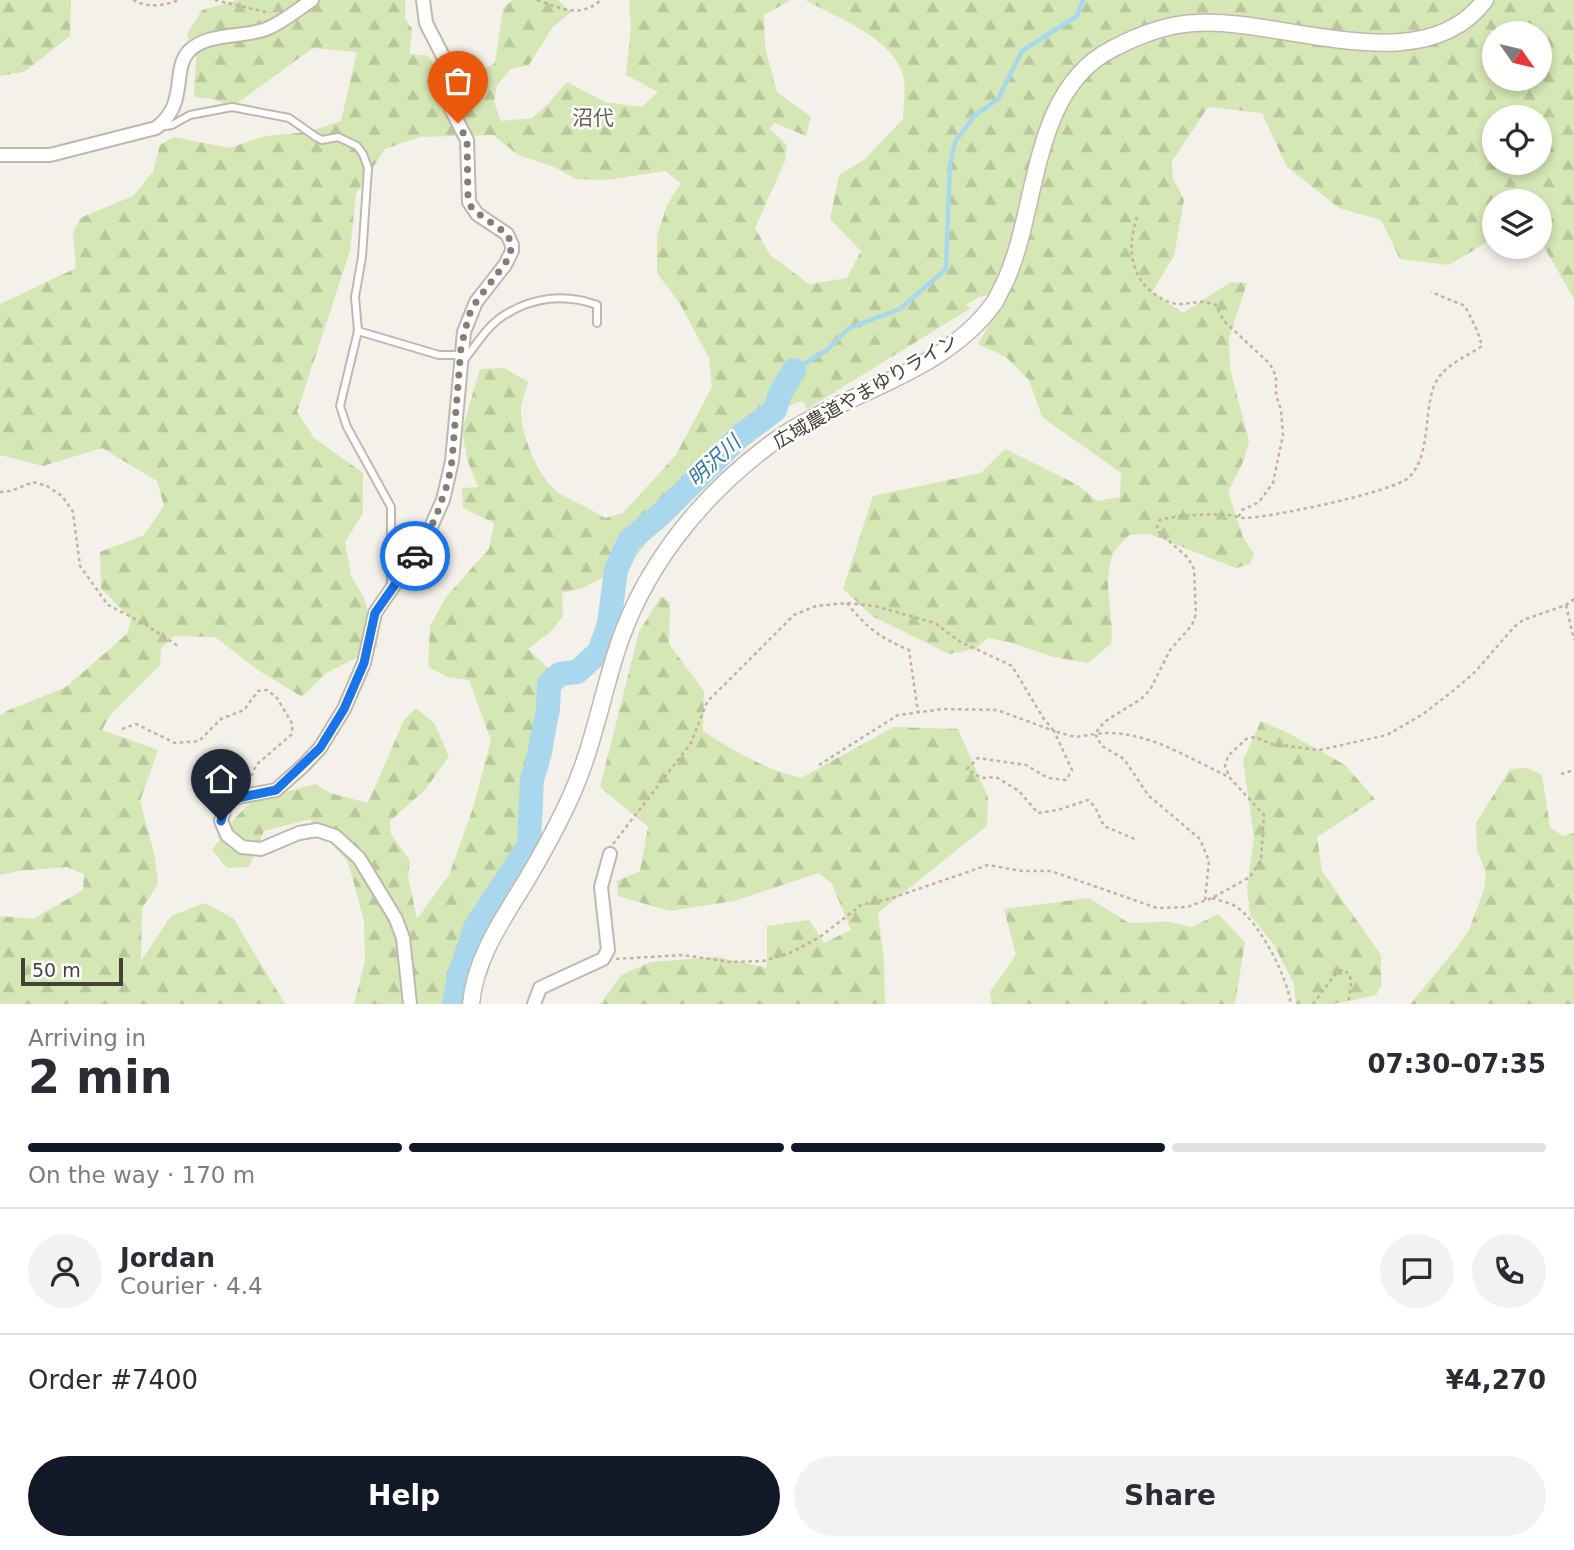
<!DOCTYPE html>
<meta charset="utf-8">
<style>
:root{--surface:#fff;--page:#f2f2f3;--text:#2b2b33;--muted:#7c7c81;--line:#e1e1e2;--accent:#111827}
body{margin:0;font-family:"DejaVu Sans","Noto Sans JP",sans-serif;background:var(--page);color:var(--text);height:100vh;display:flex;flex-direction:column;font-size:26px;white-space:nowrap}
*{box-sizing:border-box;margin:0}
p{font-size:23px;color:var(--muted)}
.icon{flex:none;width:38px;height:38px;fill:none;stroke:currentColor;stroke-width:2;stroke-linecap:round;stroke-linejoin:round}
.map{position:relative;height:1004px;overflow:hidden}
.details{display:flex;flex-direction:column;background:var(--surface);flex:1}
.details>*{flex:none}
.needle{width:46px;rotate:124deg}
.buttons{position:absolute;left:1482px;top:21px;display:grid;gap:14px}
.buttons a{display:grid;place-items:center;width:70px;height:70px;border-radius:50%;background:var(--surface);box-shadow:0 4px 10px #0003;font-size:35px}
.scale{position:absolute;left:21px;bottom:18px;width:102px;box-sizing:border-box;padding-left:7px;border:4px solid #484138;border-top:0;font-size:19px;line-height:24px;white-space:nowrap;color:#484138;-webkit-text-stroke:5px #fff;paint-order:stroke}
.pin{position:absolute;display:grid;place-items:center;width:60px;height:60px;color:#fff;margin:-72px -30px;border-radius:50% 50% 50% 0;rotate:-45deg;box-shadow:0 0 7px #0007}
.pin .icon{rotate:45deg}
.courier{position:absolute;display:grid;place-items:center;width:70px;height:70px;margin:-35px;border:5px solid #1a73e8;border-radius:50%;background:#fff;color:#222;box-shadow:0 2px 9px #0007}
.head em{font-style:normal;font-weight:700}
.head div{display:flex;flex-direction:column-reverse}
.head{display:flex;align-items:center;justify-content:space-between;height:119px;padding:0 28px}
h1{font-size:46px;font-weight:700;line-height:52px}
.bar{display:grid;grid-template-columns:repeat(4,1fr);gap:10px 7px;align-content:center;height:84px;padding:0 28px}
.bar i{height:9px;border-radius:5px;background:var(--line)}
.bar .current{background:var(--accent)}
.bar p{grid-column:span 4}
.line{display:flex;align-items:center;gap:18px;padding:0 28px;border-top:2px solid var(--line)}
.line div{flex:1}
.round{display:grid;place-items:center;flex:none;width:74px;height:74px;border-radius:37px;background:var(--page)}
.button{display:flex;gap:14px;margin-top:auto;padding:14px 28px}
.button a{flex:1;height:80px;border-radius:42px;background:var(--accent);color:#fff;font-size:28px;font-weight:700;line-height:80px;text-align:center}
.button a+a{background:var(--page);color:var(--text)}
.map>svg:first-child{display:block}
.forest{fill:url(#forest-firs);fill-rule:evenodd}
.lines{fill:none;stroke-linecap:round;stroke-linejoin:round}
.stream{stroke:#a9d7ee;stroke-width:4.5}
.river{stroke:#a9d7ee;stroke-width:24}
.service-casing{stroke:#c0b8ad;stroke-width:10}
.minor-casing{stroke:#c0b8ad;stroke-width:16}
.tertiary-casing{stroke:#c0b8ad;stroke-width:19}
.path{stroke:#c1b39f;stroke-width:2.5;stroke-dasharray:3.5 3.5;stroke-linecap:butt}
.service{stroke:#fff;stroke-width:6}
.minor{stroke:#fff;stroke-width:12}
.tertiary{stroke:#fff;stroke-width:16}
.done{stroke:#847f76;stroke-width:7;stroke-dasharray:0 12.6}
.route{stroke:#1a73e8;stroke-width:9}
.labels{text-anchor:middle;dominant-baseline:central;stroke-width:5;stroke-linejoin:round;paint-order:stroke}
.street-label{font-size:19px;fill:#484138;stroke:#fff}
.neighbourhood-label{font-size:21px;fill:#6b5e50;stroke:#fff}
.water-label{font-size:21px;font-style:italic;fill:#3079a1;stroke:#fff}
</style>
<div class="map">
<svg width="1574" height="1004" viewBox="0 0 1574 1004">
<defs>
<pattern id="forest-firs" width="22" height="20" patternUnits="userSpaceOnUse" patternTransform="scale(1.75)"><rect width="22" height="20" fill="#d4e7b5"/><path d="M5 1l3.5 6h-7zM16 11l3.5 6h-7z" fill="#b8c79c"/></pattern>
</defs>
<rect width="100%" height="100%" fill="#f4f1ea"/>
<path class="forest" d="M 0,0 L 71,0 L 70,36 L 24,72 L 0,76 Z
M 239,0 L 405,0 L 405,18 L 412,29 L 410,54 L 428,56 L 440,74 L 476,74 L 495,63 L 503,9 L 512,0 L 558,0 L 571,12 L 552,28 L 529,65 L 511,69 L 497,85 L 494,102 L 501,121 L 532,118 L 549,103 L 567,82 L 605,102 L 642,107 L 658,92 L 626,75 L 631,28 L 629,0 L 791,0 L 764,15 L 765,47 L 777,92 L 811,117 L 806,136 L 775,123 L 769,128 L 787,145 L 785,161 L 755,228 L 770,255 L 809,284 L 847,278 L 861,251 L 830,219 L 839,175 L 864,160 L 903,119 C 903,107 906,93 904,80 C 899,41 837,17 805,0 L 1574,0 L 1574,299 L 1540,240 L 1540,201 L 1494,201 L 1494,238 L 1449,265 L 1400,259 L 1381,220 L 1339,208 L 1287,167 L 1262,113 L 1208,107 L 1172,161 L 1173,179 L 1184,200 L 1174,256 L 1152,292 L 1183,313 L 1231,282 L 1247,283 L 1229,338 L 1230,368 L 1249,441 L 1243,462 L 1228,492 L 1243,537 L 1254,554 L 1250,564 L 1236,568 L 1149,534 L 1129,535 C 1123,542 1114,549 1112,557 C 1102,585 1115,616 1111,644 L 1088,663 L 1054,657 L 1009,642 L 988,638 L 975,649 L 949,654 L 872,616 L 843,589 L 873,496 L 981,473 L 1005,449 L 1078,485 L 1097,501 L 1120,497 L 1121,473 L 1042,417 L 1029,380 L 1006,357 L 978,344 L 1008,291 L 979,297 L 966,305 L 971,308 L 807,409 L 803,401 L 775,410 L 754,440 L 658,527 L 630,564 L 583,588 L 562,593 L 563,616 L 552,630 L 528,649 L 548,668 L 561,693 L 552,756 L 538,790 L 534,848 L 481,936 L 465,990 L 464,1004 L 354,1004 L 365,961 L 364,921 L 348,862 L 310,819 L 264,831 L 249,867 L 227,868 L 212,850 L 236,817 L 252,801 L 316,784 L 330,793 L 368,803 L 404,720 L 416,708 L 434,723 L 449,756 L 425,790 L 390,821 L 391,834 L 410,861 L 408,876 L 417,919 L 449,875 L 473,808 L 491,740 L 469,680 L 447,677 L 428,666 L 430,626 L 446,597 L 489,549 L 494,523 L 463,508 L 462,488 L 478,487 L 467,459 L 462,430 L 480,369 L 504,368 L 528,382 C 526,390 522,400 521,408 C 520,434 539,482 562,495 C 576,503 591,509 605,518 L 623,513 L 676,455 L 712,387 L 709,358 L 680,304 L 657,273 L 657,236 L 667,205 L 681,183 L 665,171 L 606,180 L 576,179 L 552,166 L 518,155 L 493,135 L 420,137 L 385,149 L 356,194 L 350,251 L 297,412 L 314,438 L 363,473 L 363,513 L 345,542 L 351,576 L 364,598 L 378,647 L 326,673 L 302,697 L 258,670 L 215,637 L 174,636 L 161,648 L 160,665 L 110,715 L 102,730 L 158,750 L 140,801 L 155,857 L 158,884 L 142,908 L 141,961 L 171,916 L 204,903 L 233,918 L 285,1004 L 0,1004 L 0,916 L 33,919 L 83,890 L 84,874 L 67,867 L 19,871 L 0,875 L 0,716 L 7,711 L 66,687 L 127,634 L 131,619 L 101,588 L 100,552 L 144,535 L 164,506 L 157,481 L 102,448 L 43,466 L 0,455 L 0,304 L 76,268 L 73,234 L 80,218 L 133,196 L 153,172 L 160,145 L 174,137 L 230,148 L 265,136 L 308,132 L 341,121 L 357,52 L 313,48 L 232,107 L 213,99 L 194,97 L 196,57 L 187,34 L 202,10 ZM 1494,33 L 1540,33 L 1540,79 L 1494,79 ZM 1494,117 L 1540,117 L 1540,163 L 1494,163 Z
M 661,596 L 670,603 L 669,644 L 704,691 L 703,731 C 733,751 765,769 801,778 L 894,727 L 958,729 L 988,797 L 987,826 L 878,913 L 884,961 L 885,1004 L 600,1004 L 621,975 L 651,962 L 718,957 L 767,968 L 767,926 L 809,920 L 824,943 L 851,930 L 832,884 L 819,873 L 734,901 L 669,911 L 618,896 L 617,881 L 640,871 L 648,827 L 600,787 L 639,632 Z
M 1261,721 L 1290,734 L 1345,765 L 1375,799 L 1317,837 L 1322,871 L 1381,955 L 1381,986 L 1376,995 L 1334,1004 L 1296,1004 L 1294,984 L 1274,945 L 1250,915 L 1247,888 L 1254,837 L 1243,760 Z
M 1527,768 L 1542,775 L 1550,827 L 1563,836 L 1574,833 L 1574,1004 L 1410,1004 L 1456,949 L 1469,930 L 1484,890 L 1486,874 L 1477,849 L 1476,823 L 1510,769 Z
M 1089,898 L 1129,923 L 1169,922 L 1192,927 L 1218,914 L 1245,942 L 1235,1004 L 992,1004 L 990,992 L 1016,955 L 1004,909 Z"/>
<g class="lines">
<path class="stream" d="M 794,370 L 827,350 L 849,328 L 900,309 L 946,269 L 950,164 L 955,142 L 974,116 L 998,99 L 1022,51 L 1077,16 L 1083,0"/>
<path class="river" d="M 454,1004 L 459,977 L 475,928 L 529,845 L 532,779 L 537,764 L 548,709 L 549,684 L 560,674 L 577,672 L 599,652 L 609,624 L 616,570 L 629,541 L 660,515 L 739,437 L 775,410 L 780,394 L 794,370"/>
<defs>
<path id="service" d="M 158,127 L 172,125 L 190,115 L 232,107 L 289,118 L 316,137 L 322,140 L 338,137 L 357,146 L 363,154 L 368,168 L 362,257 L 355,297 L 358,331 L 340,406 L 347,427 L 391,507 L 391,584
M 358,331 L 439,355 L 460,355
M 463,361 C 475,347 487,326 503,316 C 532,297 565,293 597,305 L 597,323"/>
<path id="minor" d="M 0,155 L 50,155 L 156,128 C 189,103 171,70 189,51 C 208,32 243,38 266,29 C 282,23 297,10 312,0
M 410,1004 L 403,938 L 396,919 L 359,858 L 335,836 L 317,830 L 299,833 L 261,849 L 242,847 L 227,835 L 221,821 L 225,807 L 233,798 L 276,790 L 303,766 L 320,748 L 344,709 L 364,663 L 375,613 L 425,540 L 443,500 L 452,461 L 464,332 L 476,302 L 505,265 L 512,251 L 512,245 L 507,234 L 477,214 L 469,202 L 467,140 L 451,109 L 451,72 L 426,23 L 423,0
M 534,1004 L 540,988 L 603,959 L 608,950 L 601,887 L 610,854"/>
<path id="tertiary" d="M 471,1004 C 475,958 503,919 526,881 C 542,854 558,825 571,796 C 591,752 600,705 614,659 C 640,571 699,497 772,443 C 841,392 942,376 994,303 C 998,297 1001,289 1005,282 C 1039,209 1030,91 1112,49 C 1137,36 1167,24 1195,23 C 1281,17 1423,84 1485,0"/>
</defs>
<use href="#service" class="service-casing"/>
<use href="#minor" class="minor-casing"/>
<use href="#tertiary" class="tertiary-casing"/>
<path class="path" d="M 133,0 C 147,8 164,6 179,0
M 215,0 L 270,13
M 537,0 C 560,8 580,19 601,0
M 1137,217 C 1125,253 1132,289 1172,303 C 1183,306 1190,302 1200,302 C 1205,301 1211,304 1216,305 L 1223,320 L 1270,364 L 1276,376 L 1276,395 L 1281,410 L 1283,435 L 1273,483 L 1259,502 L 1242,510 L 1238,518
M 0,492 L 11,491 L 33,482 L 47,486 L 62,496 L 73,512 L 80,566 L 108,605 L 143,623 L 178,646
M 847,603 C 866,627 880,638 909,650 L 918,712
M 1566,605 L 1574,640
M 122,729 L 136,724 L 175,743 L 199,741 L 221,719 L 244,710 L 258,691 L 267,690 L 277,698 L 293,725 L 291,735 L 257,764 L 248,782
M 819,765 L 898,715 L 943,709 L 997,710 L 1054,731 L 1072,770 L 1066,780 L 1048,778 L 1026,765 L 978,758 L 967,769 L 981,778 L 996,777 L 1019,791 L 1038,813 L 1058,810 L 1088,800 L 1095,807 L 1104,826 L 1137,840
M 1561,774 L 1574,770
M 613,844 L 691,743 L 707,702 L 794,615 L 816,606 L 847,603 L 875,606 L 935,623 L 959,641 L 1012,666 L 1044,719 L 1054,731 L 1075,737 L 1095,734 L 1104,722 L 1141,699 L 1150,690 L 1170,650 L 1192,625 L 1196,614 L 1194,569 L 1188,558 L 1159,532 L 1157,526 L 1160,520 C 1170,516 1217,513 1228,515 C 1234,515 1238,518 1244,518 C 1268,518 1393,492 1408,478 C 1434,455 1421,401 1439,377 C 1448,364 1469,355 1482,346 L 1477,330 L 1465,306 L 1431,292
M 1212,898 C 1220,901 1232,903 1238,908 C 1261,925 1287,977 1291,1004
M 1205,900 L 1209,861 L 1200,839 L 1148,795 L 1124,759 L 1102,746 L 1095,734 C 1142,727 1188,758 1229,777
M 616,959 L 683,955 L 730,962 L 763,961 L 790,953 L 820,937 L 861,905 L 892,898 L 988,865 L 1022,871 L 1051,871 L 1157,908 L 1187,907 L 1212,898 L 1250,877 L 1261,860 L 1264,815 L 1230,778 L 1225,766 L 1228,756 L 1246,739 L 1255,737 L 1272,744 L 1319,750 L 1387,735 L 1423,714 L 1453,691 L 1475,672 L 1514,627 L 1523,620 L 1566,605 L 1574,599
M 1313,1004 L 1337,972 L 1343,970 L 1350,975 L 1351,985 L 1348,1004"/>
<use href="#service" class="service"/>
<use href="#minor" class="minor"/>
<use href="#tertiary" class="tertiary"/>
</g>
<g class="lines">
<path class="done" d="M 415,556 L 436,517 L 448,482 L 452,461 L 461,347 L 469,315 L 476,302 L 509,258 L 512,245 L 507,234 L 472,209 L 468,198 L 467,140 L 458,123"/>
<path class="route" d="M 221,821 L 225,807 L 233,799 L 276,790 L 320,748 L 344,709 L 364,663 L 375,613 L 415,556"/>
</g>
<g class="labels">
<g class="street-label">
<text transform="translate(865 391) rotate(-30)">広域農道やまゆりライン</text>
</g>
<g class="neighbourhood-label">
<text x="593" y="118">沼代</text>
</g>
<g class="water-label">
<text transform="translate(714 461) rotate(-43)">明沢川</text>
</g>
</g>
</svg>
<div class="buttons">
<a><svg class="needle" viewBox="-14 -14 28 28"><path d="M0-13l5 13h-10z" fill="#e53935"/><path d="M0 13l5-13h-10z" fill="#7c7c81"/></svg></a>
<a><svg class="icon" aria-label="locate" viewBox="0 0 24 24"><circle cx="12" cy="12" r="6"/><path d="M12 2v4M12 18v4M2 12h4M18 12h4"/></svg></a>
<a><svg class="icon" aria-label="layers" viewBox="0 0 24 24"><path d="M12 4l9 5-9 5-9-5zM3 14l9 5 9-5"/></svg></a>
</div>
<div class="scale">50 m</div>
<div class="pin" style="left:458px;top:123px;background:#ea580c"><svg class="icon" aria-label="bag" viewBox="0 0 24 24"><path d="M5 8h14l-1 12H6zM9 8a3 3 0 0 1 6 0"/></svg></div>
<div class="pin" style="left:221px;top:821px;background:#1f2937"><svg class="icon" aria-label="home" viewBox="0 0 24 24"><path d="M3 11l9-7 9 7M6 9v11h12V9"/></svg></div>
<div class="courier" style="left:415px;top:556px"><svg class="icon" aria-label="car" viewBox="0 0 24 24"><path d="M5 17H2v-5l4-1 3-4h7l3 4 3 1v5h-3M9 17h6M6 11h13"/><circle cx="7" cy="17" r="2"/><circle cx="17" cy="17" r="2"/></svg></div>
</div>
<section class="details">
<div class="head"><div><h1>2 min</h1><p>Arriving in</p></div><em>07:30–07:35</em></div>
<div class="bar"><i class="current"></i><i class="current"></i><i class="current"></i><i></i><p>On the way · 170 m</p></div>
<div class="line" style="height:126px"><a class="round"><svg class="icon" aria-label="person" viewBox="0 0 24 24"><circle cx="12" cy="8" r="4"/><path d="M4 21q1-7 8-7t8 7"/></svg></a><div><b>Jordan</b><p>Courier · 4.4</p></div><a class="round"><svg class="icon" aria-label="chat" viewBox="0 0 24 24"><path d="M4 5h16v11H9l-5 4z"/></svg></a><a class="round"><svg class="icon" aria-label="phone" viewBox="0 0 24 24"><path d="M5 4h4l2 5-3 2q2 4 5 5l2-3 5 2v4C11 20 4 13 5 4z"/></svg></a></div>
<div class="line" style="height:91px"><div>Order #7400</div><b>¥4,270</b></div>
<div class="button"><a>Help</a><a>Share</a></div>
</section>
